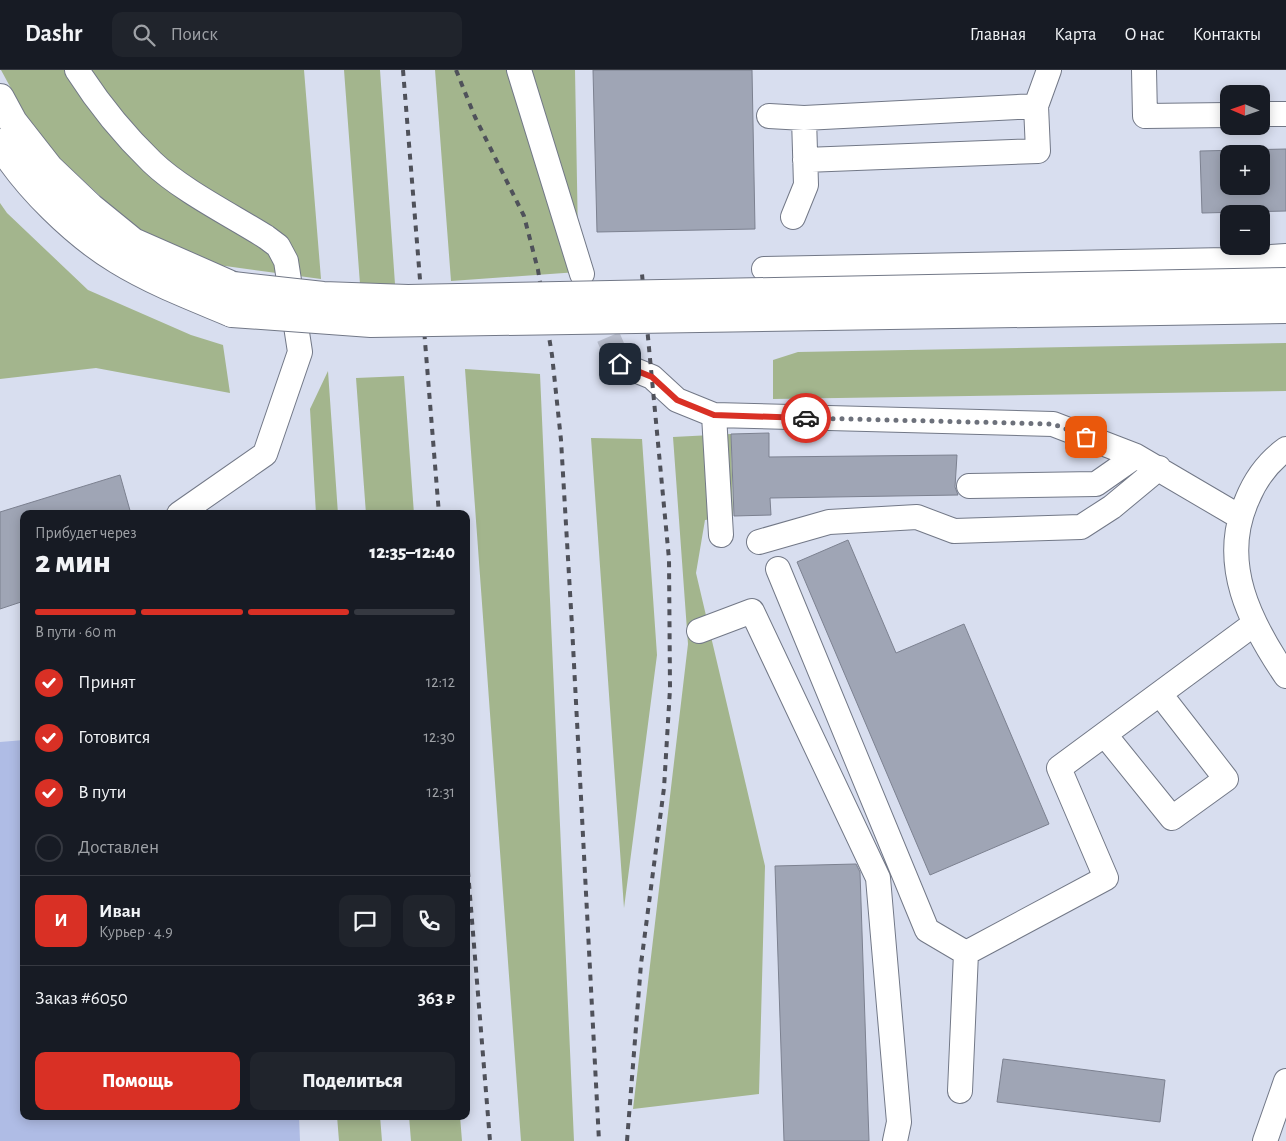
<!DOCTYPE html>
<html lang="ru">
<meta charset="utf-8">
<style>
:root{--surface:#171b24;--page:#20242c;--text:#f1f3f6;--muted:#9ea1a6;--line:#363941;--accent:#d93025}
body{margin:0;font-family:"Alegreya Sans",sans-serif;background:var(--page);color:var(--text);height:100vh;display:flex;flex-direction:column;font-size:19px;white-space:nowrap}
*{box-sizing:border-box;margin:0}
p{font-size:16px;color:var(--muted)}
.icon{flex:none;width:28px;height:28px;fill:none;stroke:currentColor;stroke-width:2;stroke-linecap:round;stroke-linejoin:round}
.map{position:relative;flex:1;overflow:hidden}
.drawer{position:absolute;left:20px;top:440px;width:450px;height:610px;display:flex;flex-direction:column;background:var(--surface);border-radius:10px;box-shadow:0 2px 12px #0003}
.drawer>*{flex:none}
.needle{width:32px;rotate:272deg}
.fabs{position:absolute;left:1220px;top:15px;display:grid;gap:10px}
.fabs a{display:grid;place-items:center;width:50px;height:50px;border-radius:10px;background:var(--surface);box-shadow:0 2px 12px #0003;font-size:25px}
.pin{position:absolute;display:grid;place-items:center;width:42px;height:42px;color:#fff;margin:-21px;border-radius:10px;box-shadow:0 2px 8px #0006}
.courier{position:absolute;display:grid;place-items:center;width:50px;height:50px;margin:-25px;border:4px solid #d93025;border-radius:50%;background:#fff;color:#222;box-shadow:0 1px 6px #0007}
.summary em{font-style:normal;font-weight:800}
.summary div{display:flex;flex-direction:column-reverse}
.summary{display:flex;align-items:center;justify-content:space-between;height:85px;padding:0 15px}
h1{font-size:32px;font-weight:800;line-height:38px}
.bar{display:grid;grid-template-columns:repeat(4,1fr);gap:8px 5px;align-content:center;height:60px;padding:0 15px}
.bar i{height:6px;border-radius:4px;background:var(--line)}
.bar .current{background:var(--accent)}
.bar p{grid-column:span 4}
.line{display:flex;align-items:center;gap:12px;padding:0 15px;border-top:1px solid var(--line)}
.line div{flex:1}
.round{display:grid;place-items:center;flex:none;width:52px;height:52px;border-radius:10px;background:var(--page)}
ol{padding:0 15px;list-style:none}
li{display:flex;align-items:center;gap:15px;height:55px}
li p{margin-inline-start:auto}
li .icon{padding:5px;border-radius:50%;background:var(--accent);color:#fff;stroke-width:4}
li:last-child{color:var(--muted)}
li i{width:28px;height:28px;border:2px solid var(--line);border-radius:50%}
.primary-button{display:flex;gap:10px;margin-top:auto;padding:10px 15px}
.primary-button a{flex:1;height:58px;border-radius:10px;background:var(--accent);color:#fff;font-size:20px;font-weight:800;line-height:58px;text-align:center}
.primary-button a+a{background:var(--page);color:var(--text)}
header{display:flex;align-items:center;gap:30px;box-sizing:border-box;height:70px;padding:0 25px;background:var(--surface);border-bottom:1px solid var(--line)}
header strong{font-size:24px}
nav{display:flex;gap:28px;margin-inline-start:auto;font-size:18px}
.search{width:350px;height:45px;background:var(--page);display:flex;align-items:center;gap:12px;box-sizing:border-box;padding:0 18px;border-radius:10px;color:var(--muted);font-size:19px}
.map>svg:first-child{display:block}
.green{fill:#a3b58d}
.water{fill:#afbce5}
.building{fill:#9fa5b5;stroke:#7c8190;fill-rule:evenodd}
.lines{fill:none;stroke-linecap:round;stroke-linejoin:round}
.minor-tunnel{stroke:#b7bccb;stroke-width:24;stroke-dasharray:24 12;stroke-linecap:butt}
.minor-casing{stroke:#727887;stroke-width:26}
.major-casing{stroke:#727887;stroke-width:30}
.minor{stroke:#fff;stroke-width:24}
.major{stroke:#fff;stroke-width:28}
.rail{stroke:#4f515a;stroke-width:4;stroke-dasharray:6 6;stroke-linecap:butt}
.major-bridge-casing{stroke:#727887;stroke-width:30;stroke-linecap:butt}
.major-bridge{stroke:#fff;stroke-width:28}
.done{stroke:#6d717b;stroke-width:5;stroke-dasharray:0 9}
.route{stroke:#d93025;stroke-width:6}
</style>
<header>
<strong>Dashr</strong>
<div class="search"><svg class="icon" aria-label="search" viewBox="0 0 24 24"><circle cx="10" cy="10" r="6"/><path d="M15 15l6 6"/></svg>Поиск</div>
<nav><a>Главная</a><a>Карта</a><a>О нас</a><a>Контакты</a></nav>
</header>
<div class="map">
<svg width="1286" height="1071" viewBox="0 0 1286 1071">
<rect width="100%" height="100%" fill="#d8deef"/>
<path class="green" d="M 1,0 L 304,0 L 321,209 L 218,195 L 177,179 L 130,154 L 38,68 Z
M 344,0 L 380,0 L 395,214 L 360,214 Z
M 435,0 L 575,0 L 578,168 L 592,201 L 451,211 Z
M 0,133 L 7,143 L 88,220 L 191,265 L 223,275 L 230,323 L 96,298 L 0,309 Z
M 1286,273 L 1286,321 L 773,329 L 773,290 L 798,282 Z
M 465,299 L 540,304 L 574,1071 L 521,1071 Z
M 328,301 L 338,444 L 316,444 L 310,339 Z
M 404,306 L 414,444 L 366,444 L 356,308 Z
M 731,364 L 733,446 L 705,450 L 696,503 L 765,796 L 759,1024 L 633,1039 L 688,574 L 673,367 Z
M 591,368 L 642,369 L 657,585 L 624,838 Z
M 337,1046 L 380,1046 L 382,1071 L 339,1071 Z
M 409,1046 L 460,1046 L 462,1071 L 411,1071 Z"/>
<path class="water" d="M 24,670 L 24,1046 L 299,1046 L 300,1071 L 0,1071 L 0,672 Z"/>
<path class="building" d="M 593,0 L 752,0 L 755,159 L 597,162 Z
M 1286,79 L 1286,141 L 1202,143 L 1200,81 ZM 1229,84 L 1261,84 L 1261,116 L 1229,116 Z
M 769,363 L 769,387 L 957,385 L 955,417 L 958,425 L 770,428 L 771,445 L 734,446 L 731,364 Z
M 120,405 L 131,444 L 24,444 L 24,531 L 0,539 L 0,442 Z
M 848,470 L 896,583 L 964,554 L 1049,754 L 930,805 L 797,492 Z
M 856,794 L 860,802 L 869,1071 L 784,1071 L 775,796 Z
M 1003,989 L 1165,1010 L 1160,1052 L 997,1032 Z"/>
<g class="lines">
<path class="minor-tunnel" d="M 594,234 L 620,294"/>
<defs>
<path id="minor" d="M 77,0 C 98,33 123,64 152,92 C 181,120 231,145 266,167 L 278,176 L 286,191 L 300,282 L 265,384 L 179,444
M 519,0 L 582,204
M 1144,0 L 1145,46 L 1229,45
M 1261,44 L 1286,44
M 769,46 L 804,48 L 1036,36 L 1049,0
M 805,90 L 1038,81 L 1036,36
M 793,147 L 806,115 L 804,48
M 764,199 L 1227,190 L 1286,186
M 620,294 L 652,307 L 677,330 L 714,345 L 1053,354 L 1136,386 L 1240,447
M 714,345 L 721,465
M 1286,379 C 1268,392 1255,410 1247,430 C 1219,493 1250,553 1286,606
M 969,416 L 1096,414 L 1136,386
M 759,472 L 829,452 L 917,447 L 954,461 L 1081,457 L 1112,437 L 1159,398
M 778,499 L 927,860 L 966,883
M 699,561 L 752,541 L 878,808 L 899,1052 L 895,1071
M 1105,665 L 1172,748 L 1226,709 L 1160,624
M 960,1021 L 966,883 L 1106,808 L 1059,698 L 1254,554
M 1265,1071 L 1286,1011"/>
<path id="major" d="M 0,28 L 13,52 L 49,98 L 90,137 L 133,172 L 233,216
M 0,73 C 26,116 75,164 118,190 C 154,212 194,227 232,243"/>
</defs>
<use href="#minor" class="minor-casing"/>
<use href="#major" class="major-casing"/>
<use href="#minor" class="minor"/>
<use href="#major" class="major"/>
<path class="rail" d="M 403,0 L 439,444
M 456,0 L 475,47 L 524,146 L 538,200 L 552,285 L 561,370 L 572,556 L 599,1071
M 466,777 L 490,1071
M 627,1071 L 641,894 L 664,718 L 670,619 L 669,489 L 642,204"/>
<defs>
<path id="major-bridge" d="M 233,216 L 323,226 L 408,229 L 1286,212
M 232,243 L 371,253 L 1286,239"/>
</defs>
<use href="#major-bridge" class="major-bridge-casing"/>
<use href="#major-bridge" class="major-bridge"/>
</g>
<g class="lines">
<path class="done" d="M 806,348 L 1053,354 L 1086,367"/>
<path class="route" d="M 620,294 L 652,307 L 677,330 L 714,345 L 806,348"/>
</g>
</svg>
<div class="fabs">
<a><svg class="needle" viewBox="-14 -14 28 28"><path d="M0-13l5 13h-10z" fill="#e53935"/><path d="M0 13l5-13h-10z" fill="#9ea1a6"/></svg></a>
<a>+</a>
<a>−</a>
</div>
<div class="pin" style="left:1086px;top:367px;background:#ea580c"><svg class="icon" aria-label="bag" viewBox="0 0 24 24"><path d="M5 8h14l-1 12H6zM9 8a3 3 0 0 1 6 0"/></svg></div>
<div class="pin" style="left:620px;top:294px;background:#1f2937"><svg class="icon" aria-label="home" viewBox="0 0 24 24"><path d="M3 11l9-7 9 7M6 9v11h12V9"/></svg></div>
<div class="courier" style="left:806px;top:348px"><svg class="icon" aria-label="car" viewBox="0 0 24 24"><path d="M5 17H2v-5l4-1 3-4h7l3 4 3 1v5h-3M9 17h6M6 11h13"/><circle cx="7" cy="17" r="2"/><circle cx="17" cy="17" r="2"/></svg></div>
<section class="drawer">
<div class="summary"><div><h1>2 мин</h1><p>Прибудет через</p></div><em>12:35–12:40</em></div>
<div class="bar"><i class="current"></i><i class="current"></i><i class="current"></i><i></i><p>В пути · 60 m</p></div>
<ol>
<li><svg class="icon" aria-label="check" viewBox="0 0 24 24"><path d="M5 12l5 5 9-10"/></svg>Принят<p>12:12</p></li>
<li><svg class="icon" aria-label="check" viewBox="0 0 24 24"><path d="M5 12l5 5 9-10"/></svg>Готовится<p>12:30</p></li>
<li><svg class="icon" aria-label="check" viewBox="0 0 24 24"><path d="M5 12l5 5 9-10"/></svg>В пути<p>12:31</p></li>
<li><i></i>Доставлен</li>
</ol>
<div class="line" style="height:90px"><b class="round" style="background:var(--accent);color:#fff">И</b><div><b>Иван</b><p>Курьер · 4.9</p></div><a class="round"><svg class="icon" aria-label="chat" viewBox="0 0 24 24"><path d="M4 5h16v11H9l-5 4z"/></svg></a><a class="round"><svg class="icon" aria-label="phone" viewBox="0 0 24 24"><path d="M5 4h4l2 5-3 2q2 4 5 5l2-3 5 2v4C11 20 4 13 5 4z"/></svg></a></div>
<div class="line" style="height:65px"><div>Заказ #6050</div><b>363 ₽</b></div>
<div class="primary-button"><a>Помощь</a><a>Поделиться</a></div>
</section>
</div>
